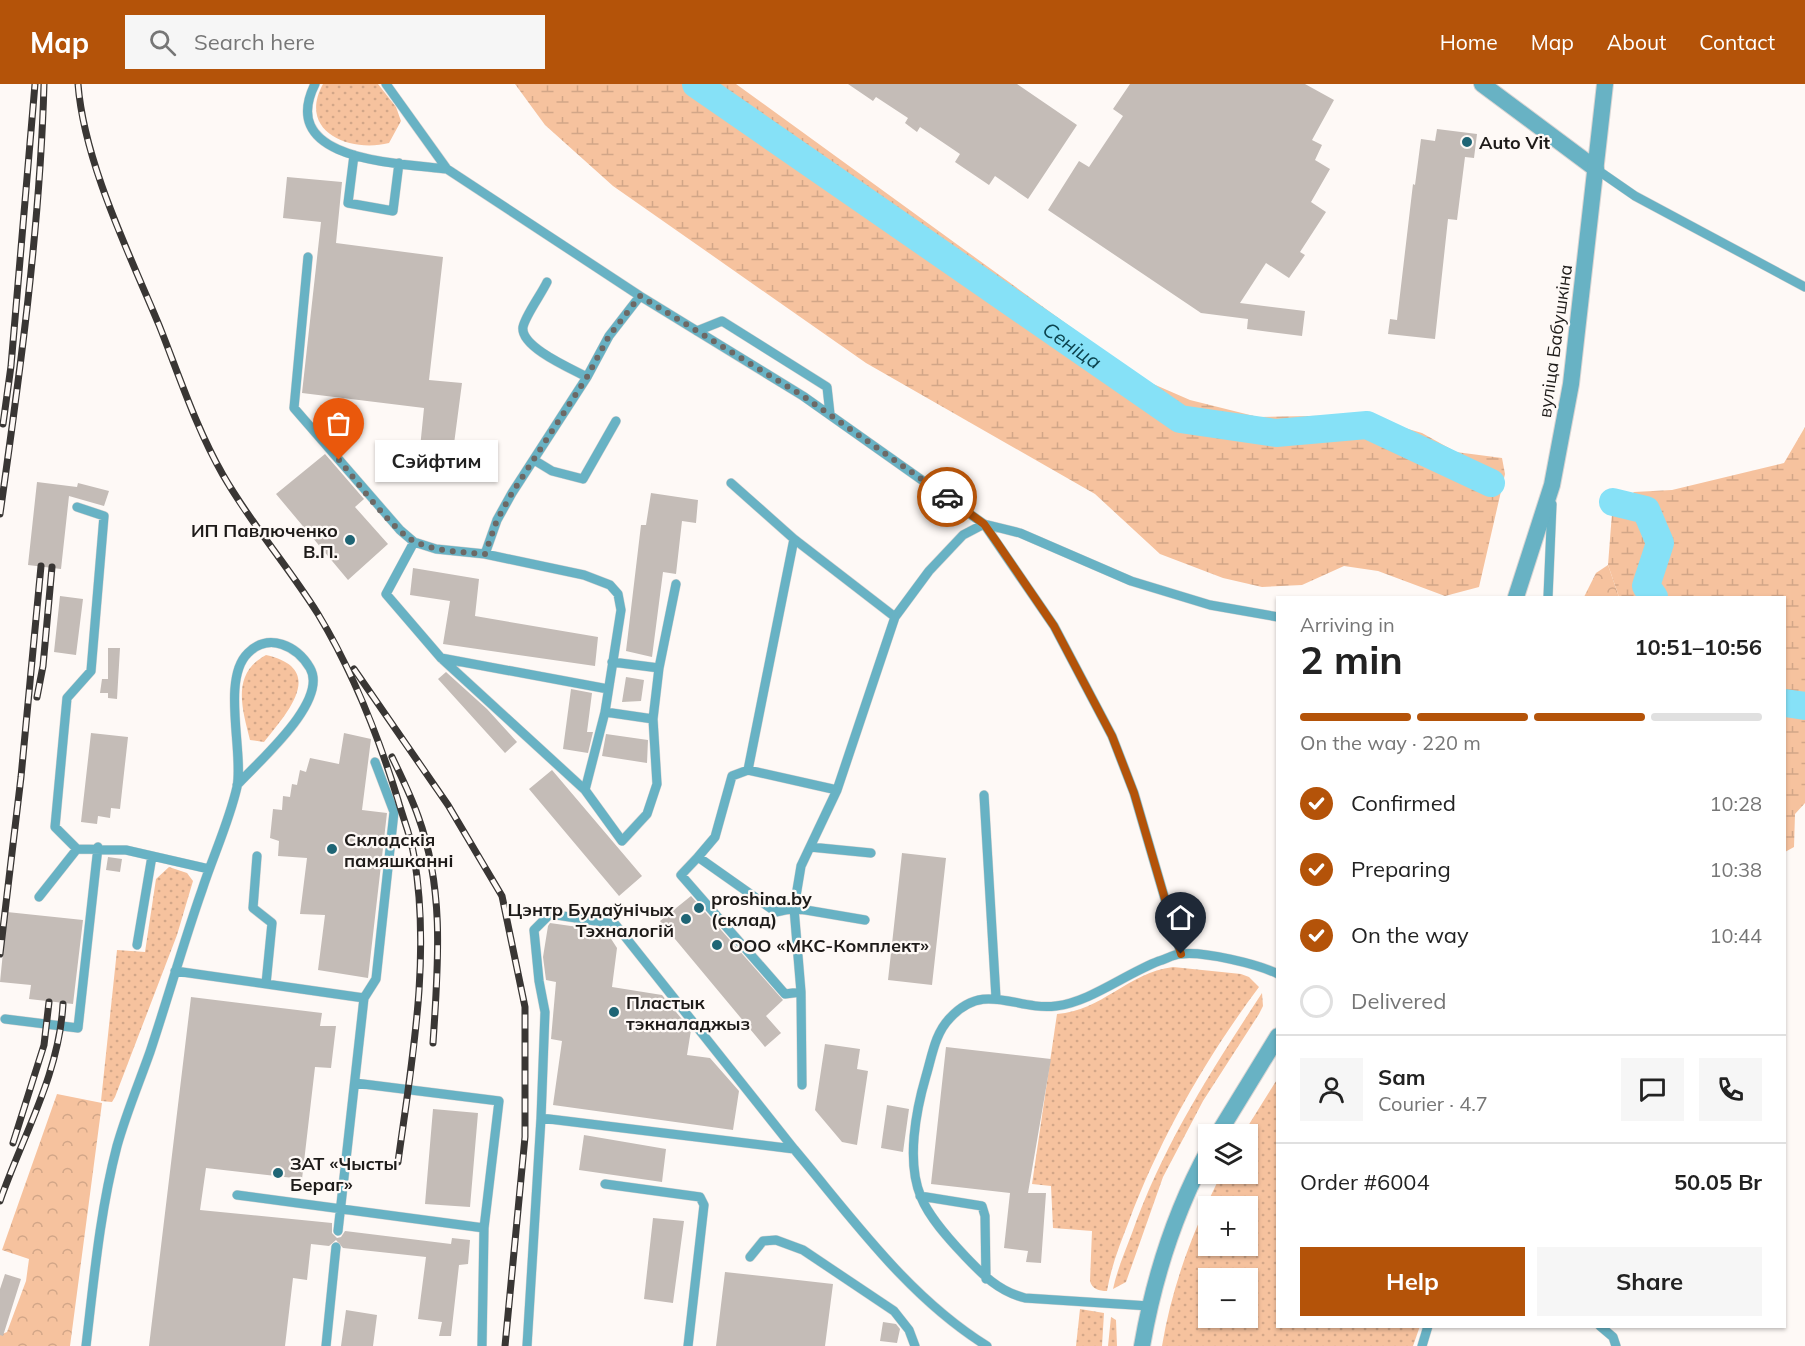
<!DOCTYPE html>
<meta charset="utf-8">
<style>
:root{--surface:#fff;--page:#f6f6f6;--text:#222;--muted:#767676;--line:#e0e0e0;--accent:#b45309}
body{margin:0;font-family:Mulish,sans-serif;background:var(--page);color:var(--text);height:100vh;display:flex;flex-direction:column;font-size:22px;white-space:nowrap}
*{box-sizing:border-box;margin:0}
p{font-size:20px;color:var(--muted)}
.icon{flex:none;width:33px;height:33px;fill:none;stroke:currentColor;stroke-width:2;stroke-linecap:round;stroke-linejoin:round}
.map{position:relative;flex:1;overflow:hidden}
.drawer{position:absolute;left:1276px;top:512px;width:510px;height:732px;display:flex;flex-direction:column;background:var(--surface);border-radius:0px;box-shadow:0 2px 4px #0004}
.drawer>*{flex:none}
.controls{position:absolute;left:1198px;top:1040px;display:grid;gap:12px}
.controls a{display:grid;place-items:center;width:60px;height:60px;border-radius:0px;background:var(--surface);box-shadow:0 2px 4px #0004;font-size:30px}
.pin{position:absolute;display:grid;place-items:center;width:51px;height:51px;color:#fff;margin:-62px -26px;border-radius:50% 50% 50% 0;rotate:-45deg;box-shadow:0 0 6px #0007}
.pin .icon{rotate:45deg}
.courier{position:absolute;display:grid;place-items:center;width:60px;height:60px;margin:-30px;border:4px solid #b45309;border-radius:50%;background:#fff;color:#222;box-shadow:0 2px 8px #0007}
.bubble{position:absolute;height:42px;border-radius:0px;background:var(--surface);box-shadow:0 2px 4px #0004;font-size:20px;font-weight:700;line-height:42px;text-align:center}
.headline em{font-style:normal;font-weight:700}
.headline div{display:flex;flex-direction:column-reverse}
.headline{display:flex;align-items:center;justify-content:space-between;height:102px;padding:0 24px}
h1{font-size:39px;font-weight:700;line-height:45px}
.bar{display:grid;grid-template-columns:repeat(4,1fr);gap:9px 6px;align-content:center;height:72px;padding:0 24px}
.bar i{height:8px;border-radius:4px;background:var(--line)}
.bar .current{background:var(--accent)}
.bar p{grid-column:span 4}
.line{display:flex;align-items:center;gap:15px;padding:0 24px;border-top:2px solid var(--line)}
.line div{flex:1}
.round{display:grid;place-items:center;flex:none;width:63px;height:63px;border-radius:0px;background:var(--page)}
ol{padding:0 24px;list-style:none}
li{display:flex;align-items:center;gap:18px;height:66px}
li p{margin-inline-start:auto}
li .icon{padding:6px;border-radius:50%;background:var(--accent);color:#fff;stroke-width:4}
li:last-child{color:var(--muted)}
li i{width:33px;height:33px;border:3px solid var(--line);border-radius:50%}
.button{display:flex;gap:12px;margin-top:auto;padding:12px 24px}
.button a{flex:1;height:69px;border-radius:0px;background:var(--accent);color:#fff;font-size:24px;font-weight:700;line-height:69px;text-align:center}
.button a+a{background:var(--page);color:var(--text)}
header{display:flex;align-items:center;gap:36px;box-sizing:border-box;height:84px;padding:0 30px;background:var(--accent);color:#fff}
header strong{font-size:28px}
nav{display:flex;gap:33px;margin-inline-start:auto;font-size:21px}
.search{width:420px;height:54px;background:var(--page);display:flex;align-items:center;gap:15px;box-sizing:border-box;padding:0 21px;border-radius:0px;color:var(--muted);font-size:22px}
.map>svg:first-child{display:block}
.grass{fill:url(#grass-dots);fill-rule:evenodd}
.forest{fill:url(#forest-crowns)}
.wetland{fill:url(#wetland-marsh)}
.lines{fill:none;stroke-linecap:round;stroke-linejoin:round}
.river{stroke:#86e1f7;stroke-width:28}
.building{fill:#c4bcb7}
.service-casing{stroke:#dad5d3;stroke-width:10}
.minor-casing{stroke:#dad5d3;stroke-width:18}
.tertiary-casing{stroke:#dad5d3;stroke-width:18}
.service{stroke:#68b2c4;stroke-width:9}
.minor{stroke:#68b2c4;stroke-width:16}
.tertiary{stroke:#68b2c4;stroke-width:16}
.rail-casing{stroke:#393634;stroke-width:7}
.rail{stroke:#fef9f6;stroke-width:4.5;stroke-dasharray:14;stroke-linecap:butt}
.done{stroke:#6c6966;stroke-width:6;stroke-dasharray:0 10.8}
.route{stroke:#b45309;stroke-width:8}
.poi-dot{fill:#1f6575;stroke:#fef9f6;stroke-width:2}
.labels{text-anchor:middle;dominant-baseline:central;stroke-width:4.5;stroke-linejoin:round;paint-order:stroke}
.poi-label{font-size:18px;font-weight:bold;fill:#1e1b19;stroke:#fef9f6;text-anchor:start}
.street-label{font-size:18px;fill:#1e1b19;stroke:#fef9f6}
.water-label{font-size:20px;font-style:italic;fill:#0c444f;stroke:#fef9f6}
</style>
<header>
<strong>Map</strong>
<div class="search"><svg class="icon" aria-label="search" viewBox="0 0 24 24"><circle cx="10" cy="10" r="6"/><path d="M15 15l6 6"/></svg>Search here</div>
<nav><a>Home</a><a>Map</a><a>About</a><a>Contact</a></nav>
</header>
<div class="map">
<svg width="1805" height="1262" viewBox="0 0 1805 1262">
<defs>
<pattern id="grass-dots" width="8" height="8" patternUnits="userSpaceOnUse" patternTransform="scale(1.5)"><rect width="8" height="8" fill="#f6c29e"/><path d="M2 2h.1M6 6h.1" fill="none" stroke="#d2a688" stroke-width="1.8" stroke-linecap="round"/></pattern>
<pattern id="forest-crowns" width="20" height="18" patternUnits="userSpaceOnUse" patternTransform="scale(1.5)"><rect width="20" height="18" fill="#f6c29e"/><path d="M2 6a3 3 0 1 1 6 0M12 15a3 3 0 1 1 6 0" fill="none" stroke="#d2a688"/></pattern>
<pattern id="wetland-marsh" width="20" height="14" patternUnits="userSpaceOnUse" patternTransform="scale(1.5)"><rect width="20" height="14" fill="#f6c29e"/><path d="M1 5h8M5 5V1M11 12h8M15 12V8" fill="none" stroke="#d2a688"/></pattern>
</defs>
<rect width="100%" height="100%" fill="#fef9f6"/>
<path class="grass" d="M 323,0 L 378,0 L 396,23 L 401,37 L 389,59 C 350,69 297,48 323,0 Z
M 266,571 C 327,585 288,628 264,658 L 250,656 C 242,624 231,590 266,571 Z
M 169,783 L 187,789 L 193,797 L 177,851 L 115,1013 L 112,1018 L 101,1017 L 117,866 L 145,868 L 156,795 Z
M 1173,883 L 1241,890 L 1249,893 L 1259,903 C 1206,974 1160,1054 1129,1137 C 1120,1160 1111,1183 1107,1207 C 1099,1207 1092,1205 1090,1197 L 1092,1147 L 1053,1144 L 1051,1102 L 1032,1100 L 1057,930 C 1102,927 1127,889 1173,883 Z
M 1262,909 L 1263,922 L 1259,930 L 1203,1017 L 1163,1093 L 1126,1198 L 1113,1205 C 1117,1186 1125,1168 1132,1149 C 1164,1059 1210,989 1262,909 Z
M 1278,994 L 1278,1242 L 1420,1242 L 1413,1262 L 1162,1262 C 1172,1201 1194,1144 1222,1089 L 1248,1089 L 1248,1050 L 1243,1050 ZM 1209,1122 L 1248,1122 L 1248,1161 L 1209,1161 ZM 1209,1194 L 1248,1194 L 1248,1233 L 1209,1233 Z
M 1080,1225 L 1104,1229 L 1102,1262 L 1076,1262 Z
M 1111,1233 L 1116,1236 L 1117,1262 L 1108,1262 Z"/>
<path class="forest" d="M 1608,481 L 1619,513 L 1584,513 L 1596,489 Z
M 57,1010 L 102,1019 L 70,1262 L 0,1262 L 0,1251 L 7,1248 L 26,1197 L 29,1175 L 2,1166 Z"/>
<path class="wetland" d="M 515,0 L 736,0 L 1144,296 L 1190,316 L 1258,333 L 1360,331 L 1422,349 L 1456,368 L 1502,374 L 1505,390 L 1479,503 L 1445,512 L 1378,487 L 1344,482 L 1302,501 L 1262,503 L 1223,494 L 1160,470 L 1095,410 L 866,279 L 613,102 L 545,41 Z
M 1805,343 L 1805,719 L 1795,730 L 1794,763 L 1785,768 L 1785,513 L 1619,513 L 1608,481 L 1612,429 L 1634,408 L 1672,406 L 1784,379 Z"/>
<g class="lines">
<g class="river">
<path id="s1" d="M 696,0 L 1180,335 L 1276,349 L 1367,341 L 1491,399"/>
<path d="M 1613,418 L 1646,426 L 1660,459 L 1646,502 L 1654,513"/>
<path d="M 1785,619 L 1805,622"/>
</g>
</g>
<path class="building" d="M 848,0 L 1017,0 L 1077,41 L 1028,115 L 995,92 L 989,101 L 955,78 L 960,70 L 920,43 L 917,48 L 905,39 L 908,34 L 876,13 L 873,17 Z
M 1130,0 L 1305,0 L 1334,16 L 1312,56 L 1322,61 L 1315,76 L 1330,85 L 1311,118 L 1326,128 L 1300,168 L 1305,171 L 1289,194 L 1266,179 L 1240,219 L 1305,227 L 1302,252 L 1247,245 L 1248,235 L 1201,229 L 1048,126 L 1079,77 L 1089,83 L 1123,32 L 1113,25 Z
M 1437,45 L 1477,50 L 1474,74 L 1465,73 L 1457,136 L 1448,135 L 1435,255 L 1388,250 L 1390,235 L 1397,236 L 1413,100 L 1415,101 L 1421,55 L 1435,57 Z
M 287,93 L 342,98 L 336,159 L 443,173 L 429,296 L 462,299 L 449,398 L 417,394 L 424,324 L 302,309 L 321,138 L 283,134 Z
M 325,370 L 364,415 L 355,423 L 388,460 L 348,496 L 276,410 Z
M 37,398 L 77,403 L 78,399 L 109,407 L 104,422 L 69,412 L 61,485 L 28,481 Z
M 651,409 L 698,416 L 696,439 L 682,437 L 676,490 L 663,488 L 652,573 L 626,567 L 641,441 L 646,441 Z
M 413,484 L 479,495 L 475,532 L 598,553 L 595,582 L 443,560 L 450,517 L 410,511 Z
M 60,512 L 83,515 L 76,571 L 54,568 Z
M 108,564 L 120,564 L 117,615 L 108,614 L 108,609 L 100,609 L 102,595 L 108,595 Z
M 446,588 L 487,625 L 517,658 L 505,669 L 438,595 Z
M 626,593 L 644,596 L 641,617 L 622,618 Z
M 571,605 L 592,609 L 587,648 L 593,648 L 588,669 L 563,665 Z
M 91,649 L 128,653 L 120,725 L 111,724 L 110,734 L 98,732 L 97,740 L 81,738 Z
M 344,649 L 371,655 L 362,726 L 387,729 L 368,894 L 318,886 L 325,831 L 300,830 L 307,774 L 278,772 L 279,757 L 270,754 L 273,725 L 282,726 L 283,712 L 290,713 L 292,700 L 297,701 L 300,686 L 306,688 L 310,674 L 339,680 Z
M 606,650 L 648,656 L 647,679 L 602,672 Z
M 552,686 L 642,792 L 619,812 L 529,705 Z
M 902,769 L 946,774 L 932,901 L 888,896 Z
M 108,773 L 122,775 L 120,788 L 106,786 Z
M 691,812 L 783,916 L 766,932 L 781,949 L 765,963 L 660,837 Z
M 7,828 L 83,836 L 73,920 L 29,915 L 31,901 L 0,898 Z
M 550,839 L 606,847 L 617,864 L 612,903 L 662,911 L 691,946 L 687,971 L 710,974 L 739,1007 L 733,1046 L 553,1021 L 562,957 L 551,955 L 556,898 L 546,896 L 543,873 L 548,842 Z
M 191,913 L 322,929 L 320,942 L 336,942 L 331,984 L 315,983 L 302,1095 L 206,1084 L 200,1126 L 332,1139 L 332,1149 L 337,1154 L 341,1153 L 345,1147 L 451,1160 L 452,1154 L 470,1156 L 468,1180 L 459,1181 L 451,1252 L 439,1252 L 442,1238 L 418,1235 L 426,1173 L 343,1164 L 336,1156 L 329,1162 L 311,1160 L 307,1196 L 293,1194 L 285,1262 L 149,1262 Z
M 825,960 L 860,965 L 857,985 L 868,987 L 857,1061 L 842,1058 L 815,1026 Z
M 946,963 L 1051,975 L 1028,1109 L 1046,1109 L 1041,1179 L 1026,1178 L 1028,1167 L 1004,1164 L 1010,1109 L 931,1100 Z
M 887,1021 L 909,1025 L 903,1068 L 881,1064 Z
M 433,1025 L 478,1029 L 470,1123 L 425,1120 Z
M 584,1051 L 666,1065 L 662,1098 L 579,1086 Z
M 653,1134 L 684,1137 L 673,1219 L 644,1215 Z
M 725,1188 L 833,1200 L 825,1262 L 716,1262 Z
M 5,1190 L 21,1195 L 3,1252 L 0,1251 L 0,1205 Z
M 346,1226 L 377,1231 L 373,1262 L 341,1262 Z
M 883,1238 L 896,1240 L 900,1245 L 897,1259 L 880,1257 Z"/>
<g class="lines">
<defs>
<path id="service" d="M 315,0 C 276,78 400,79 447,85
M 386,0 L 447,85 L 640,212 L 803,312 L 984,440 L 1020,449 L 1131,497 L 1210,521 L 1278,533
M 354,71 L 348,119 L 393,127 L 399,79
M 1596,85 L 1635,112 L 1805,203
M 308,173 L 294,324 L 400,446 L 414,458 L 436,465 L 485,470 L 584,491 L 610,501 L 618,510 L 621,526 L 605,628 L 585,706
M 547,198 C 542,209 525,232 523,243 C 520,263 572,285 587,293
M 697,247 L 722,237 L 827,303 L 830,330
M 534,376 L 552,387 L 583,395 L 616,337
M 731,399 L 794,455
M 77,423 L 104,432 L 91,587 L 67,614 L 55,743 L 77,765 L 126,766 L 209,785
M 414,458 L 386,510 L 441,574 L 608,605
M 485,470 L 497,436 L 512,409 L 587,293 L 609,252 L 640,212
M 1548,513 L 1552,420
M 441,574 L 585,706 L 622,757 L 647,730 L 657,700 L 653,635
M 659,584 L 676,500
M 605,628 L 653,635 L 659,584 L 612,578
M 748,686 L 794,455 L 895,533
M 984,711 L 996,914
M 810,763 L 871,769
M 257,772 L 253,824 L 272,839 L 266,900
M 698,773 L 715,753 L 732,692 L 748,686 L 837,706
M 39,813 L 77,765
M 137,861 L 152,772
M 175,887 L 364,914 L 338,1147
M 801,908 L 785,910 L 681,791 L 698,773 L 776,828 L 794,824 L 865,836
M 364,914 L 376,895 L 394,728 L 375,678
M 5,935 L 78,944 L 98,763
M 355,999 L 499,1017 L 484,1144 L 482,1262
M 802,1001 L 801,908 L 794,824 L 801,782 L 837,706 L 895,533 L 929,487 L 963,451 L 984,440 L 1054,542 L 1112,652 L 1134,709 L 1181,870
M 541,1034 L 545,928 L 539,897 L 534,846 L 550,830 L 615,840 L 794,1065
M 605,1100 L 700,1113 L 704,1121 L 688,1262
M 237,1111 L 484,1144
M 920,1112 L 982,1122 L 985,1132 L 986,1195
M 750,1173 L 763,1157 L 776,1156 L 803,1166 L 894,1227 L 909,1246 L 915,1262
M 1149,1222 L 1025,1214 C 998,1207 983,1191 964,1171 C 948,1154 929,1133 921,1113 C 906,1078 916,1026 926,992 C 932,972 935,949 950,934 C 985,896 1015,927 1056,922 C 1090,918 1125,890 1159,877 C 1166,875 1174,870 1181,870 C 1203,867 1258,880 1278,890
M 1600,1242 L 1613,1253 L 1616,1262
M 86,1262 C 94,1194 100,1127 117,1062 C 126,1030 139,999 150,968 C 168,914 183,860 202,806 C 213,772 229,738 237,703 C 244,669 221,595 248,569 C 269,548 297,562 310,584 C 329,617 259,677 237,701
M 326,1262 L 336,1163
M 527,1262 L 541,1034 L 794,1065 C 853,1135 908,1213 987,1262
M 1422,1262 L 1428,1242"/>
<path id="minor" d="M 1482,0 L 1596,85"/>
<path id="tertiary" d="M 1516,513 L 1552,401 L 1571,300 L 1605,0
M 1218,1050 L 1278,952
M 1142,1262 C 1154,1193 1175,1127 1209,1065"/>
</defs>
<use href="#service" class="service-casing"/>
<use href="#minor" class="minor-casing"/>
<use href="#tertiary" class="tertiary-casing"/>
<use href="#service" class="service"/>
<use href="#minor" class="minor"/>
<use href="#tertiary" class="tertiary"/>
<defs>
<path id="rail" d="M 78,0 C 84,78 129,169 159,241 C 179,291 196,344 223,391 C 251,440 288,482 318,530 C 353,588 378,651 398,716 C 403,734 411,753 414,772 C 431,873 412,976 398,1078
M 3,340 L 11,282 L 35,0
M 0,430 C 20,288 40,144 44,0
M 354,585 L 448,721 L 502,812 L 525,923 L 525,1053 L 505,1262
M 37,613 L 43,582 L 52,483
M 392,673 C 401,692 411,712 418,732 C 445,806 438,882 433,959
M 0,870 L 21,693 L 41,482
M 13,1059 L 44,961 L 49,918
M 0,1117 C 23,1051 59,991 63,920"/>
</defs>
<use href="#rail" class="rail-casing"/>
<use href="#rail" class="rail"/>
</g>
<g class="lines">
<path class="done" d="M 339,376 C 357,397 394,449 416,458 C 438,468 462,468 485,470 L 497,436 L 512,409 L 587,293 L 609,252 L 640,212 L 803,312 L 947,413"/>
<path class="route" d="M 947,413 L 984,440 L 996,457 L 1054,542 L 1112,652 L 1134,709 L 1181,870"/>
</g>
<g class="poi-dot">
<circle cx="1467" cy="58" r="6"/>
<circle cx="350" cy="456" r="6"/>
<circle cx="332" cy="765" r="6"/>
<circle cx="699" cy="824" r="6"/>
<circle cx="686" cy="835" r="6"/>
<circle cx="717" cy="861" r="6"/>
<circle cx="614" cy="928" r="6"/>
<circle cx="278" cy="1089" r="6"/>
</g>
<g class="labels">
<g class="poi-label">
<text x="1479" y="58">Auto Vit</text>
<text x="338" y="446" text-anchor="end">ИП Павлюченко<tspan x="338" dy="21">В.П.</tspan></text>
<text x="344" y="755">Складскія<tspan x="344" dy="21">памяшканні</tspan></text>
<text x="711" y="814">рroshina.by<tspan x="711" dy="21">(склад)</tspan></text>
<text x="674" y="825" text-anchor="end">Цэнтр Будаўнічых<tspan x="674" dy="21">Тэхналогій</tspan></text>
<text x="729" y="861">ООО «МКС-Комплект»</text>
<text x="626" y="918">Пластык<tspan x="626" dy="21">тэкналаджыз</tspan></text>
<text x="290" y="1079">ЗАТ «Чысты<tspan x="290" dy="21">Бераг»</tspan></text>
</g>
<g class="street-label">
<text transform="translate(1555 257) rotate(-82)">вуліца Бабушкіна</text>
</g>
<g class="water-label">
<text stroke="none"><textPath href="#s1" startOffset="458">Сеніца</textPath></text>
</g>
</g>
</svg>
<div class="controls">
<a><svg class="icon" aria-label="layers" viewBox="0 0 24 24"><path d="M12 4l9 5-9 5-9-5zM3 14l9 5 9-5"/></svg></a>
<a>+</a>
<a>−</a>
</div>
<div class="pin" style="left:339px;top:376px;background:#ea580c"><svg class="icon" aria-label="bag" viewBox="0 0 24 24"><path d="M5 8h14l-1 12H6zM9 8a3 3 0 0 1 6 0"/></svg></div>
<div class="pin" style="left:1181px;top:870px;background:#1f2937"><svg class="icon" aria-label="home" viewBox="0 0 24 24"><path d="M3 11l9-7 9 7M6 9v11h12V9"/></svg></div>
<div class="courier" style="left:947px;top:413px"><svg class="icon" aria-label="car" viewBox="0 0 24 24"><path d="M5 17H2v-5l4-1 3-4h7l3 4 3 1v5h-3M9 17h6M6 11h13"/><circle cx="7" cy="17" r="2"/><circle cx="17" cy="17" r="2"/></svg></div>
<div class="bubble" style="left:375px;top:356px;width:123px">Сэйфтим</div>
<section class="drawer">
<div class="headline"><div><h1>2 min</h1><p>Arriving in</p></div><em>10:51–10:56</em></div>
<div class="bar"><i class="current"></i><i class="current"></i><i class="current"></i><i></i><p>On the way · 220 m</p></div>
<ol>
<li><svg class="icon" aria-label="check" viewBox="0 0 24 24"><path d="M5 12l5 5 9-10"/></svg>Confirmed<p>10:28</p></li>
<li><svg class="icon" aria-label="check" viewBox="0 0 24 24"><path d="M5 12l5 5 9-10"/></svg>Preparing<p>10:38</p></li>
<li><svg class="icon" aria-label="check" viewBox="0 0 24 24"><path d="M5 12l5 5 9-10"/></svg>On the way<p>10:44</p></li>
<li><i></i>Delivered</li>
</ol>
<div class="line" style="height:108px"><a class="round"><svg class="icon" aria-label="person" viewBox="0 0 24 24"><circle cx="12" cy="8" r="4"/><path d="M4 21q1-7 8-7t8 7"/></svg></a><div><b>Sam</b><p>Courier · 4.7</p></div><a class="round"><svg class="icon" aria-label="chat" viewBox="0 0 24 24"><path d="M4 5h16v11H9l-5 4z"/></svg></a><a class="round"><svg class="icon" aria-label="phone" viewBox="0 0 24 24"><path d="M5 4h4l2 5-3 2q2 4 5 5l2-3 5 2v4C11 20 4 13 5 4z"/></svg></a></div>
<div class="line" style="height:78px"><div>Order #6004</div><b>50.05 Br</b></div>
<div class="button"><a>Help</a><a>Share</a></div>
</section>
</div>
